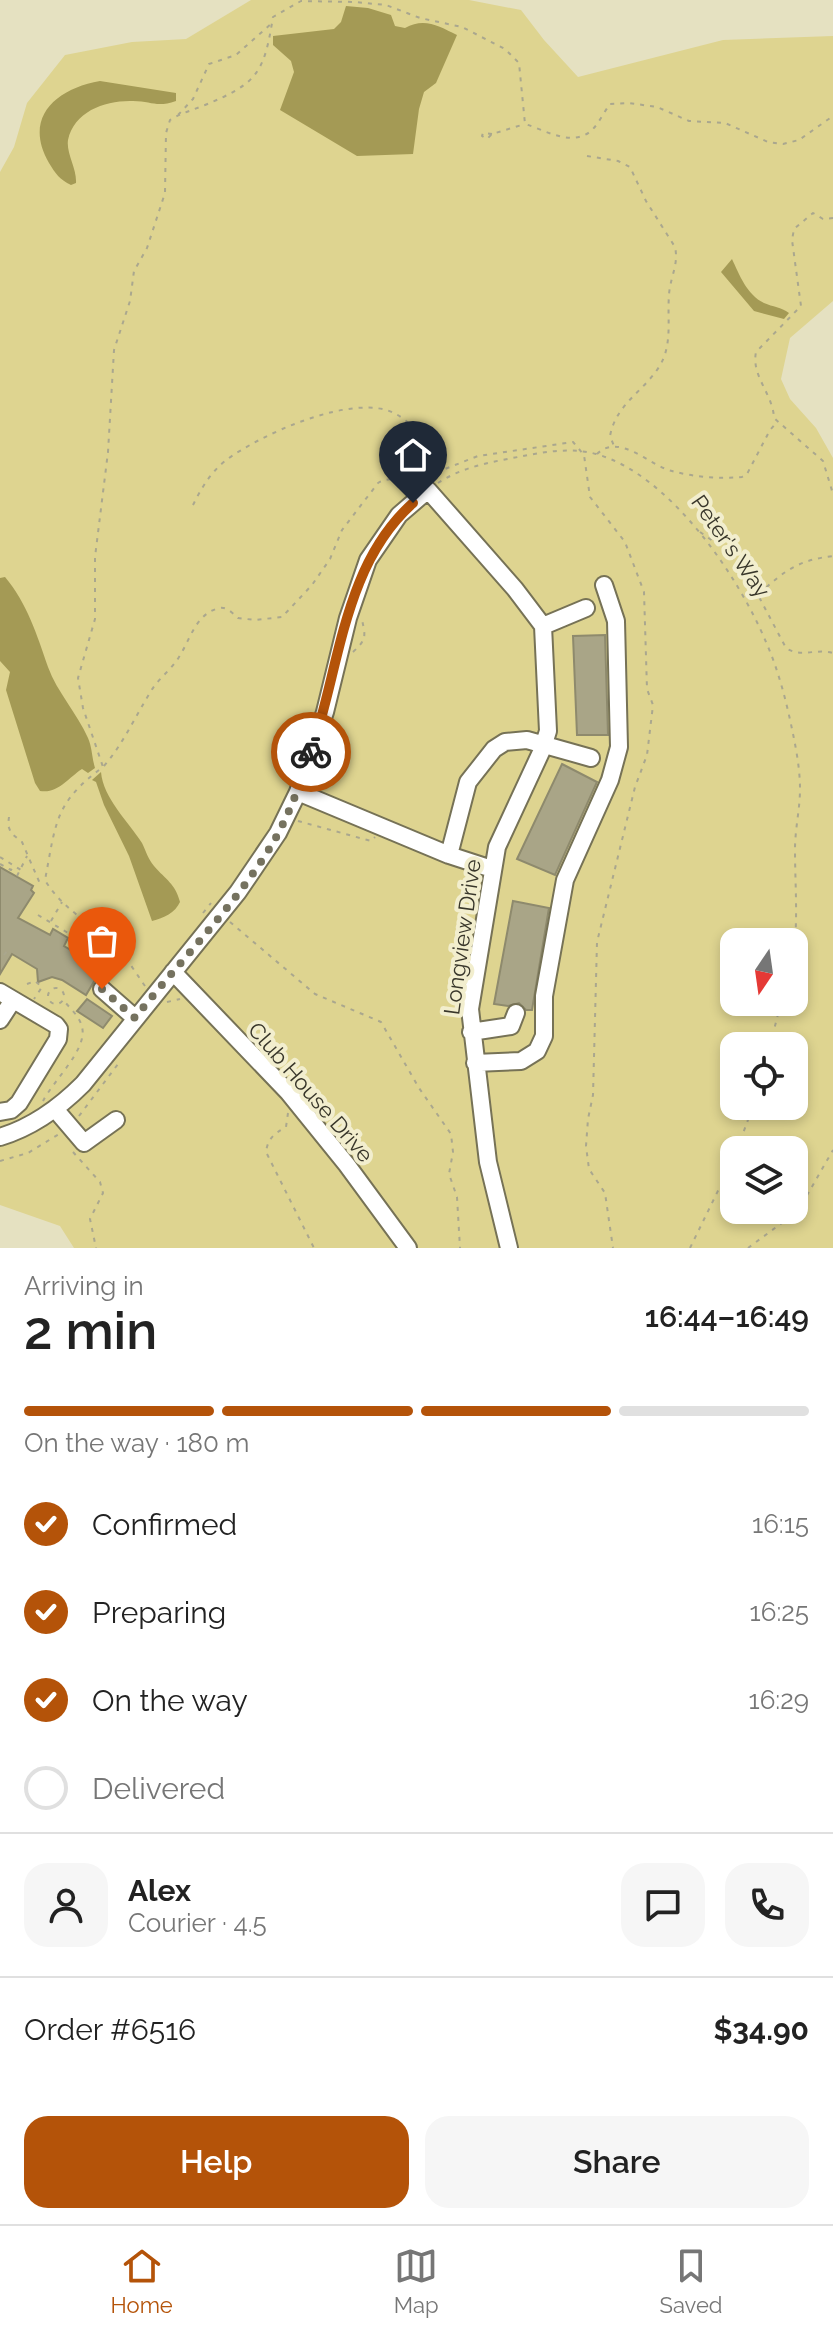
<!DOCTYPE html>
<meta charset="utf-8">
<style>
:root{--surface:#fff;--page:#f6f6f6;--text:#222;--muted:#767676;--line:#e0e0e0;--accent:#b45309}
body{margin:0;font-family:Raleway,sans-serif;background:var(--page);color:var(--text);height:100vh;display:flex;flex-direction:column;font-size:30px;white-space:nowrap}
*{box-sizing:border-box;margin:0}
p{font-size:26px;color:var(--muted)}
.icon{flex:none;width:44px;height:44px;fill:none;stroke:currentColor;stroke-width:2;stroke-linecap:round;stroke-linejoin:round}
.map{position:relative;height:1248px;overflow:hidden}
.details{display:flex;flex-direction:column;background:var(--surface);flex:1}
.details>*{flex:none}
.needle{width:52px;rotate:193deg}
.tools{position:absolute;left:720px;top:928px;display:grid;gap:16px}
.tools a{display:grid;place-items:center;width:88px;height:88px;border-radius:16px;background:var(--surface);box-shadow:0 4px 12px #0003;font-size:40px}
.pin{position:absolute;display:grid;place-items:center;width:68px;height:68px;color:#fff;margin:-82px -34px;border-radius:50% 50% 50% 0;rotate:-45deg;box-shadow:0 0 8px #0007}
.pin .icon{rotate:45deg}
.courier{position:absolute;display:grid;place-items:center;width:80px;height:80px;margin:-40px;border:6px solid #b45309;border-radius:50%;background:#fff;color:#222;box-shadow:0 2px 10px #0007}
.summary em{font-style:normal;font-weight:600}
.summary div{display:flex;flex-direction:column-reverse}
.summary{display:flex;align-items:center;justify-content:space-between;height:136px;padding:0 24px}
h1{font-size:52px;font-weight:600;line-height:60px}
.bar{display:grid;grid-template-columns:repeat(4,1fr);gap:12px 8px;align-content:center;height:96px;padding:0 24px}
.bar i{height:10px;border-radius:6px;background:var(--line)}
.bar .active{background:var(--accent)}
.bar p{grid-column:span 4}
.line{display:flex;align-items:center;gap:20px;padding:0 24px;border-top:2px solid var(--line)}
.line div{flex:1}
.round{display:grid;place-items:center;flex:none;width:84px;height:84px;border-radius:24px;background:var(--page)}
ol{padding:0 24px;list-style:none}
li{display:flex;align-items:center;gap:24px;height:88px}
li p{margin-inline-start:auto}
li .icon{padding:8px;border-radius:50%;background:var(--accent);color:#fff;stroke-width:4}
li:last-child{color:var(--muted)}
li i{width:44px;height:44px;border:4px solid var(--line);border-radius:50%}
.action{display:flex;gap:16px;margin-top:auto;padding:16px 24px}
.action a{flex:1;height:92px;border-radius:24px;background:var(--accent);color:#fff;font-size:32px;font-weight:600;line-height:92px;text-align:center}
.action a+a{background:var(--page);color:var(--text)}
.tabs{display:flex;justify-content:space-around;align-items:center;height:112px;border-top:2px solid var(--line);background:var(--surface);font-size:22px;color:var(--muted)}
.tabs a{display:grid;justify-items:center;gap:4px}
.tabs .active{color:var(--accent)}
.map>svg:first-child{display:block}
.green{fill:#ded490;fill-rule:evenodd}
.water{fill:#a49a55}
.building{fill:#a9a587;stroke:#8e8a6d;stroke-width:2}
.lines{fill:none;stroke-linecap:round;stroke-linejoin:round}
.minor-casing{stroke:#767256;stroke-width:20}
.path{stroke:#aaa78e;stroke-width:2;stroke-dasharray:4 6;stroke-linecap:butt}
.minor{stroke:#fff;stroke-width:16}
.done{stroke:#75725f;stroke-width:8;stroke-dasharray:0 14.4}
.route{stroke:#b45309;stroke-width:10}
.labels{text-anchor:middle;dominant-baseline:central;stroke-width:8;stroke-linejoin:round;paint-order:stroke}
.street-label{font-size:22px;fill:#38362a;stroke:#f2eece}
</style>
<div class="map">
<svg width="833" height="1248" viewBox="0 0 833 1248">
<rect width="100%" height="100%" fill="#e5e1c1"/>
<path class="green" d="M 251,0 L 469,0 L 521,10 L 544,40 L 578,77 L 723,40 L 833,36 L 833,301 L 790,338 L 781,379 L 790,399 L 816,428 L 833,458 L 833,1248 L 74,1248 L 60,1226 L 0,1205 L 0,172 L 14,147 L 27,103 L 65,55 L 132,42 L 186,39 ZM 734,942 L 794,942 L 794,1002 L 734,1002 ZM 734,1046 L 794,1046 L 794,1106 L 734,1106 ZM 734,1150 L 794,1150 L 794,1210 L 734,1210 Z"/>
<path class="water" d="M 346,6 L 368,8 L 391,15 L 395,26 L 405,28 C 424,17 439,26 457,35 L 436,83 L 424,92 L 419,109 L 413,154 L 357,156 L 280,110 L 294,72 L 291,61 L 273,45 L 273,36 L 334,29 L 341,22 Z
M 100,81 L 176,93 L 176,101 C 156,108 152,101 133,101 C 106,100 74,111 68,140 C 66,153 77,169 76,183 L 71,185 C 60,180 55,173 49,163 C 23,118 55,89 100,81 Z
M 732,259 C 739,274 747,295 764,303 C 773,307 781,307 789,313 L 784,319 L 754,311 L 721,272 Z
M 5,577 C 27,603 37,635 48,667 C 57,692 77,713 88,738 C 92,747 92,758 95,768 L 88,773 L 82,769 C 68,778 58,794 40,791 L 35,783 L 6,690 L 10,672 L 0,661 L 0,578 Z
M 101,772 C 103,798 128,821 142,843 C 146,851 148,859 154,866 C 166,880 175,883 180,902 C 175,913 164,918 152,921 L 129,856 L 104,805 L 96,782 L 92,780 Z"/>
<path class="building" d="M 605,635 L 608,735 L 577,735 L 573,636 Z
M 562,764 L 597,782 L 555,875 L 517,859 Z
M 0,867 L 33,886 L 31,890 L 34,893 L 18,918 L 50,935 L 53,929 L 68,938 L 64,946 L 102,968 L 86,995 L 62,980 L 52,977 L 38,982 L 37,969 L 12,954 L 0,974 Z
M 513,901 L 549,908 L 532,1010 L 526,1010 L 519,1003 L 508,1006 L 494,1004 Z
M 87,999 L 112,1016 L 103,1028 L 77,1011 Z"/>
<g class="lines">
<defs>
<path id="minor" d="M 543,626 L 586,608
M 298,792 L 449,855 L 492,869
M 449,855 L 468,782 L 494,749 L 505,742 L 527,740 L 591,758
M 173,972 L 288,1092 L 347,1165 L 408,1248
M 102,989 L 135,1018
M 0,992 L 56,1025 L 59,1029 L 58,1039 L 19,1103 L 11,1110 L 0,1112
M 0,1020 L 13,1000
M 471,1032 L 511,1026 L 516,1013
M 475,1063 L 521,1061 L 537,1051 L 544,1036 L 544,996 L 565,880 L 610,780 L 619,747 L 616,621 L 604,585
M 55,1109 L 84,1143 L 116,1120
M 0,1137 C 33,1127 59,1108 83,1084 L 238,892 L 278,833 L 298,792 L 325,712 L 348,618 L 368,560 L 399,515 L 428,490 L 515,589 L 543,626 L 548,731 L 542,750 L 497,847 L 470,1009 L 488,1162 L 509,1248"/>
</defs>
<use href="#minor" class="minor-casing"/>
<path class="path" d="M 178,115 L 193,99 L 209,64 L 236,55 L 272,23
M 492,134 L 483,133 L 482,136 L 487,139 L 492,134 L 525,124
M 587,156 L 618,161 L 630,167 L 646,201 L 675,247 C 679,265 670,277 669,295 C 667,319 673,345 659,367 C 643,392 616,404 610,436 L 614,446
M 833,218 L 823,219 L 813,213 L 794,229 L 792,240 L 801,306 L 756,352 C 751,376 773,394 774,418 L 823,461 L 833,494
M 597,454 C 619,432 650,466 672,471 C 694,477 720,479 742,477 L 747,474 L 770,430 L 777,422
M 427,476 L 478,456 L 573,442 L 584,455 L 590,497 L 625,542 L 644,592 L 647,689 L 653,705 L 647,755 L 635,787 L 597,942 L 593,1095 L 588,1119 L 586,1146 L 589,1169 L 605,1193 L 613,1248
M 438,483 C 462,467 491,462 518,457 C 543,452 571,447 596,454 C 669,474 738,575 766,642 C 778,669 786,700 792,729 C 796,748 800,769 800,789 C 800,809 795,829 795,849 C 795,884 798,917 794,952
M 193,505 C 201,489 210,473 225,461 C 259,435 355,391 396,414 C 410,422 422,436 430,450 C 435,459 437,469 444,477
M 700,532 L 730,553 L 758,595 L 786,648 C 801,658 817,648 833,653
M 759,594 C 784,571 798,560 833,556
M 353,652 C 366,640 366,637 362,620
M 104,766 C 123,744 135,717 151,691 C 158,679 171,670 179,657 C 190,640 195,616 216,609 C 226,605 231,612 238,618 L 255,620 L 282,617 L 312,585 L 330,559 L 342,530 L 378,483 C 390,475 407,483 421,478
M 9,817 L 8,825 L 11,833 L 22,842 L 41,886
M 298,821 L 371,841 L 375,837
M 0,857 L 21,870
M 0,864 L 11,870 L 13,866
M 17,876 L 27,856
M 203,913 L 211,903
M 38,915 L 73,936 L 83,950
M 51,921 L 62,902
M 230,922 L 315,994 L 381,1022 L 419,1088 L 451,1134 L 453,1152 L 449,1174 L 457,1197 L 460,1248
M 90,928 L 91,943 L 96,948
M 4,955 L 7,951
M 78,956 L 91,944
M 87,957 L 97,948 L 108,959 L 105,976
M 27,984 L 35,981 L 42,987 L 34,999
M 145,986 C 135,972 126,956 114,945 C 92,924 61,908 45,880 C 56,823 54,803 103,767 L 83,708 L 78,678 L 95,619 L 95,557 L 108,452 L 114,350 L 130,301 L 134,271 L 147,248 L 165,193 L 166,133 L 170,120 C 181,113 193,110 205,105 C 258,83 264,73 273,17 L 301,1 L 355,2 L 386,5 L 420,18 L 462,27 L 505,49 L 519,63 L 525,124 C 545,130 573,148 592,130 C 599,123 604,112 610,104 L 629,103 L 657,107 L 689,121 L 725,123 L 768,142 L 783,144 L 799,140 L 833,116
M48 996a8 8 0 1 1 16 0a8 8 0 1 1-16 0Z
M 167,1002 L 180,999
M 770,1046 L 781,1002
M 43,1101 C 53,1081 88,1049 82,1027 C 80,1017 70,1008 63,1000
M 288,1113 L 286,1127 C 274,1134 268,1138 266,1152 L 314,1248
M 79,1116 L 121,1060
M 737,1150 L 753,1106
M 73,1152 L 100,1182 L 103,1193 L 90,1219 L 96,1248
M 0,1161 L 28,1153 L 59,1134
M 690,1248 L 734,1158
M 748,1248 L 798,1211 L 833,1150"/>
<use href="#minor" class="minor"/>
</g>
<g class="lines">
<path class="done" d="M 102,989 L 135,1018 C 178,963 229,912 266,854 C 287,822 299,787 311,752"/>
<path class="route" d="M 311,752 C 340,668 343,565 413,503"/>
</g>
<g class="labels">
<g class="street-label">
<text transform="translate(731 546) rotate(55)">Peter's Way</text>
<text transform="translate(462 937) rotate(-82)">Longview Drive</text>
<text transform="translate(311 1092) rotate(49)">Club House Drive</text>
</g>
</g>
</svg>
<div class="tools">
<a><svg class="needle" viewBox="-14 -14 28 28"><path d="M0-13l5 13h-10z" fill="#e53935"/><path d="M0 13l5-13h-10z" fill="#767676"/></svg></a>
<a><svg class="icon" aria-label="locate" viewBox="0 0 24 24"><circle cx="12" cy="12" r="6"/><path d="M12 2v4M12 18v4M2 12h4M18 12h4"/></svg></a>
<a><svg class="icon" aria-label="layers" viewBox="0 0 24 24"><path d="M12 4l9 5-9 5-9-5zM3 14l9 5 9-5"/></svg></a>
</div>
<div class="pin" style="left:102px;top:989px;background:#ea580c"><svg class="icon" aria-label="bag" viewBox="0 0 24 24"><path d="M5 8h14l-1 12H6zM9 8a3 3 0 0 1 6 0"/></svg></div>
<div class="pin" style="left:413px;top:503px;background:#1f2937"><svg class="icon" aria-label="home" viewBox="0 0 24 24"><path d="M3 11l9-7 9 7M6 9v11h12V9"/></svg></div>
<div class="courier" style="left:311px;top:752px"><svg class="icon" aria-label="bike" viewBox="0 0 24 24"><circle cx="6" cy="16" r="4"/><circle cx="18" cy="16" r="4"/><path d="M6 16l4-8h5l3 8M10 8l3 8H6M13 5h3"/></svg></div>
</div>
<section class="details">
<div class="summary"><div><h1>2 min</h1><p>Arriving in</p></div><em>16:44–16:49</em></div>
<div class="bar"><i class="active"></i><i class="active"></i><i class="active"></i><i></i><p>On the way · 180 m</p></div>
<ol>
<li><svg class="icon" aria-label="check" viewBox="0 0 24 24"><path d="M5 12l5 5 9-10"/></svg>Confirmed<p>16:15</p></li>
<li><svg class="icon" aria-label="check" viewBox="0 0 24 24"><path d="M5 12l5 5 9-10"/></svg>Preparing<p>16:25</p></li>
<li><svg class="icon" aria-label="check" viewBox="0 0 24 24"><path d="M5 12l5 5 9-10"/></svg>On the way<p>16:29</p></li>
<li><i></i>Delivered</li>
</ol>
<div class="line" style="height:144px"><a class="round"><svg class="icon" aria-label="person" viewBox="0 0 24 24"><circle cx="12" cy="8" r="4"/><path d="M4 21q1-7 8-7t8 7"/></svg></a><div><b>Alex</b><p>Courier · 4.5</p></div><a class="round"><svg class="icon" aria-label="chat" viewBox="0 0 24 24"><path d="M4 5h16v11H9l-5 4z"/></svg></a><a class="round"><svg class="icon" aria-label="phone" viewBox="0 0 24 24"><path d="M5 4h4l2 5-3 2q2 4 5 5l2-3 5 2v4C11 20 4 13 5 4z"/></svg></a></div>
<div class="line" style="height:104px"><div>Order #6516</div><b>$34.90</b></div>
<div class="action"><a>Help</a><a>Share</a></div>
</section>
<nav class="tabs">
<a class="active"><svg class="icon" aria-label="home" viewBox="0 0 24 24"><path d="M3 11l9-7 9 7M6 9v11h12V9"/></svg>Home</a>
<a><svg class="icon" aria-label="map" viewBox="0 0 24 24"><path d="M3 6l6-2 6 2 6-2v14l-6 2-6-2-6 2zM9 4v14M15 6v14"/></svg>Map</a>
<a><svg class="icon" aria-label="saved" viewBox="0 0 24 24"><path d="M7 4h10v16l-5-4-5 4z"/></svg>Saved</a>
</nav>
